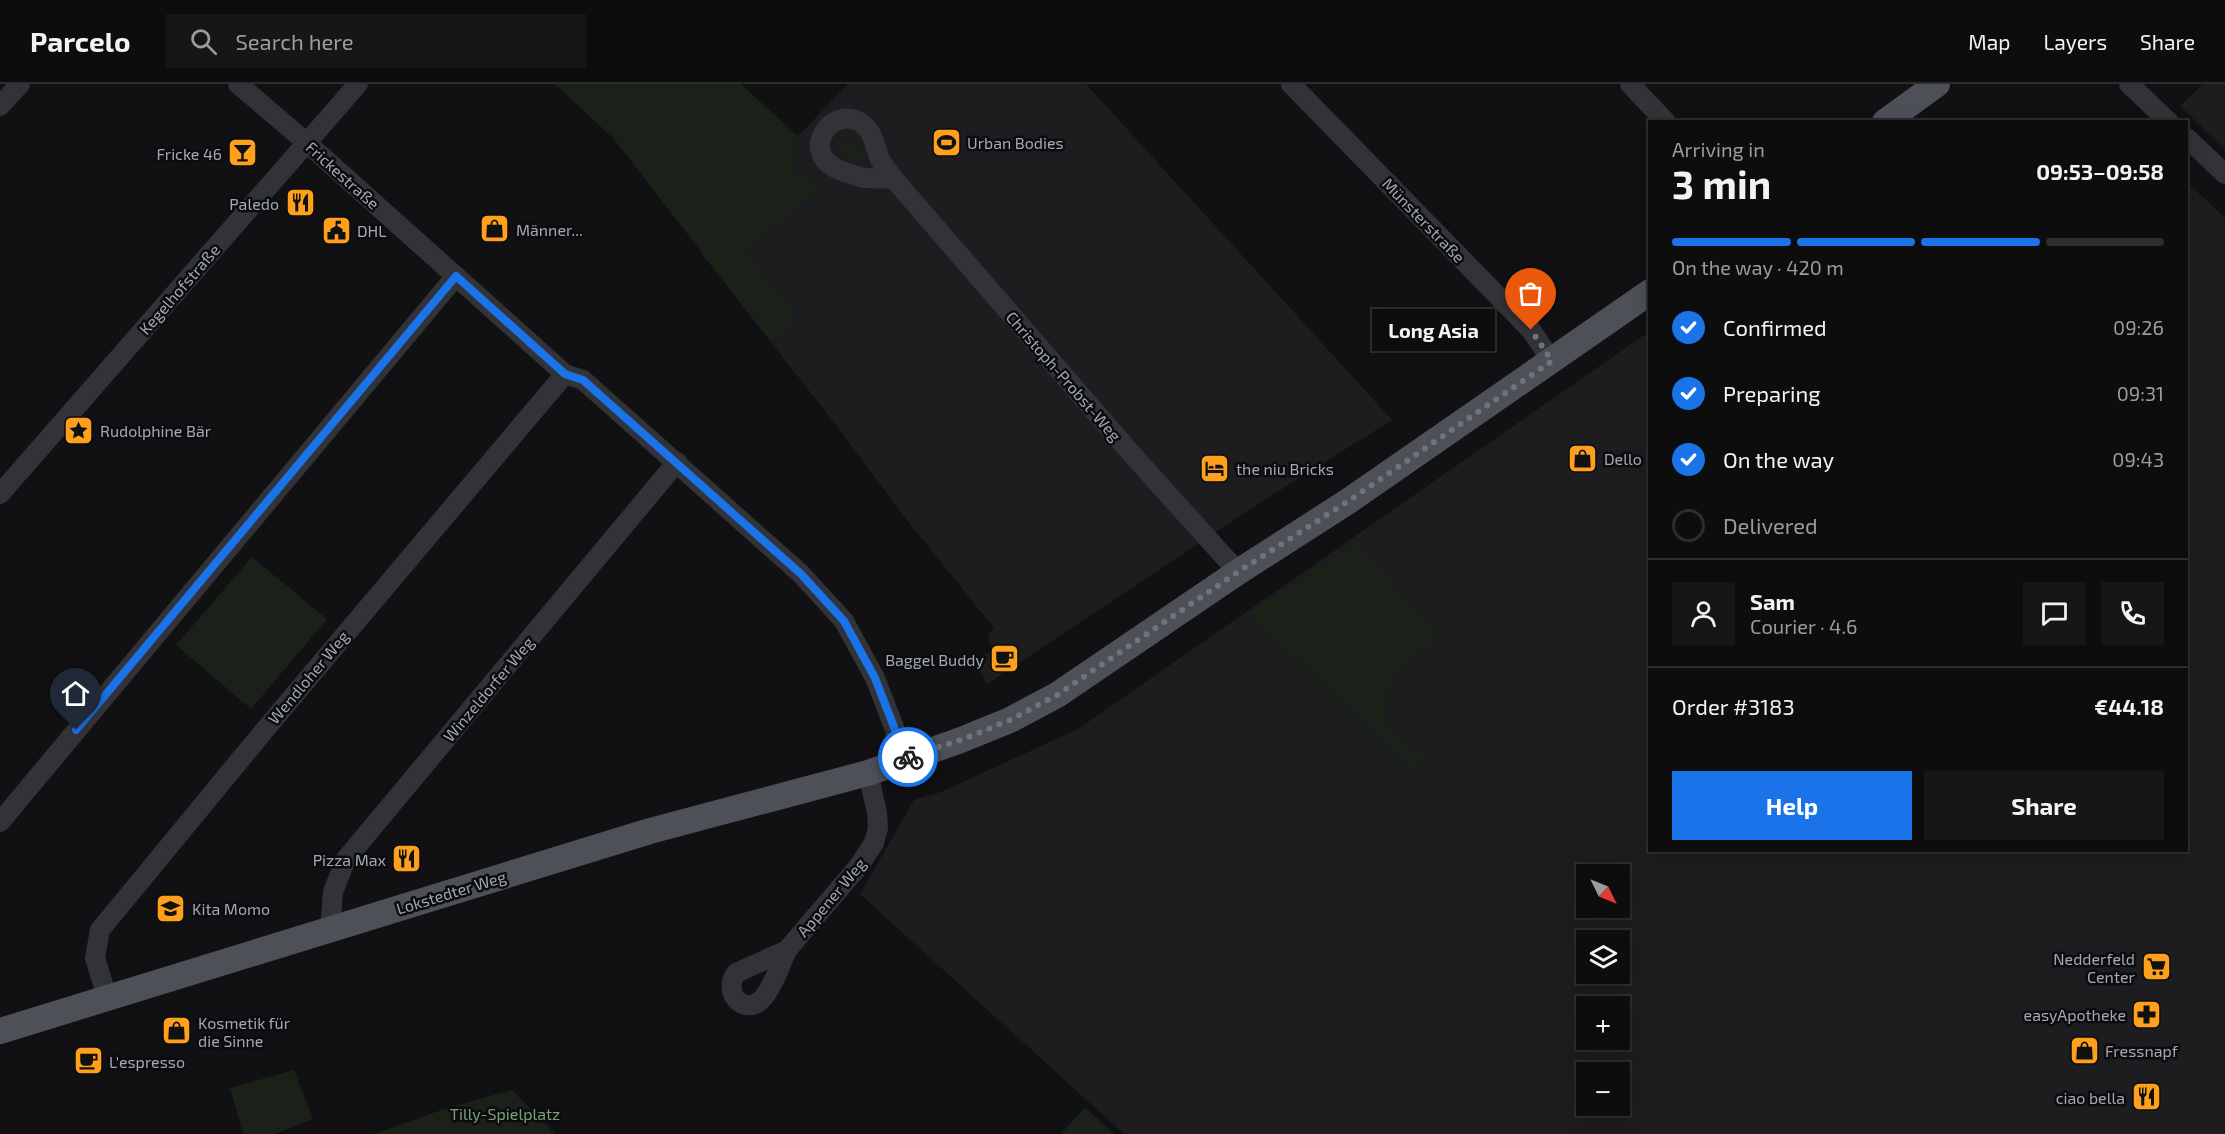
<!DOCTYPE html>
<meta charset="utf-8">
<style>
:root{--surface:#0d0d0e;--page:#161617;--text:#f1f3f6;--muted:#9a9c9e;--line:#2d2d2e;--accent:#1a73e8}
body{margin:0;font-family:"Exo 2",sans-serif;background:var(--page);color:var(--text);height:100vh;display:flex;flex-direction:column;font-size:22px;white-space:nowrap}
*{box-sizing:border-box;margin:0}
p{font-size:20px;color:var(--muted)}
.icon{flex:none;width:33px;height:33px;fill:none;stroke:currentColor;stroke-width:2;stroke-linecap:round;stroke-linejoin:round}
.map{position:relative;flex:1;overflow:hidden}
.panel{position:absolute;left:1648px;top:36px;width:540px;height:732px;display:flex;flex-direction:column;background:var(--surface);border-radius:0px;box-shadow:0 3px 15px #0003,0 0 0 2px var(--line)}
.panel>*{flex:none}
.needle{width:39px;rotate:133deg}
.fabs{position:absolute;left:1576px;top:780px;display:grid;gap:12px}
.fabs a{display:grid;place-items:center;width:54px;height:54px;border-radius:0px;background:var(--surface);box-shadow:0 3px 15px #0003,0 0 0 2px var(--line);font-size:30px}
.pin{position:absolute;display:grid;place-items:center;width:51px;height:51px;color:#fff;margin:-62px -26px;border-radius:50% 50% 50% 0;rotate:-45deg;box-shadow:0 0 6px #0007}
.pin .icon{rotate:45deg}
.courier{position:absolute;display:grid;place-items:center;width:60px;height:60px;margin:-30px;border:4px solid #1a73e8;border-radius:50%;background:#fff;color:#222;box-shadow:0 2px 8px #0007}
.bubble{position:absolute;height:42px;border-radius:0px;background:var(--surface);box-shadow:0 3px 15px #0003,0 0 0 2px var(--line);font-size:20px;font-weight:700;line-height:42px;text-align:center}
.head em{font-style:normal;font-weight:700}
.head div{display:flex;flex-direction:column-reverse}
.head{display:flex;align-items:center;justify-content:space-between;height:102px;padding:0 24px}
h1{font-size:39px;font-weight:700;line-height:45px}
.bar{display:grid;grid-template-columns:repeat(4,1fr);gap:9px 6px;align-content:center;height:72px;padding:0 24px}
.bar i{height:8px;border-radius:4px;background:var(--line)}
.bar .active{background:var(--accent)}
.bar p{grid-column:span 4}
.line{display:flex;align-items:center;gap:15px;padding:0 24px;border-top:2px solid var(--line)}
.line div{flex:1}
.round{display:grid;place-items:center;flex:none;width:63px;height:63px;border-radius:0px;background:var(--page)}
ol{padding:0 24px;list-style:none}
li{display:flex;align-items:center;gap:18px;height:66px}
li p{margin-inline-start:auto}
li .icon{padding:6px;border-radius:50%;background:var(--accent);color:#fff;stroke-width:4}
li:last-child{color:var(--muted)}
li i{width:33px;height:33px;border:3px solid var(--line);border-radius:50%}
.button{display:flex;gap:12px;margin-top:auto;padding:12px 24px}
.button a{flex:1;height:69px;border-radius:0px;background:var(--accent);color:#fff;font-size:24px;font-weight:700;line-height:69px;text-align:center}
.button a+a{background:var(--page);color:var(--text)}
header{display:flex;align-items:center;gap:36px;box-sizing:border-box;height:84px;padding:0 30px;background:var(--surface);border-bottom:2px solid var(--line)}
header strong{font-size:28px}
nav{display:flex;gap:33px;margin-inline-start:auto;font-size:21px}
.search{width:420px;height:54px;background:var(--page);display:flex;align-items:center;gap:15px;box-sizing:border-box;padding:0 21px;border-radius:0px;color:var(--muted);font-size:22px}
.map>svg:first-child{display:block}
.built{fill:#1d1d20;fill-rule:evenodd}
.green{fill:#192119}
.lines{fill:none;stroke-linecap:round;stroke-linejoin:round}
.minor{stroke:#323338;stroke-width:20}
.major{stroke:#4d5057;stroke-width:26}
.done{stroke:#6f747c;stroke-width:6;stroke-dasharray:0 10.8}
.route{stroke:#1a73e8;stroke-width:8}
.labels{text-anchor:middle;dominant-baseline:central;stroke-width:5;stroke-linejoin:round;paint-order:stroke}
.poi-label{font-size:16px;fill:#a1a9b5;stroke:#0c0c0e;text-anchor:start}
.street-label{font-size:16px;fill:#a1a9b5;stroke:#0c0c0e}
.park-label{font-size:16px;fill:#77a276;stroke:#0c0c0e}
</style>
<header>
<strong>Parcelo</strong>
<div class="search"><svg class="icon" aria-label="search" viewBox="0 0 24 24"><circle cx="10" cy="10" r="6"/><path d="M15 15l6 6"/></svg>Search here</div>
<nav><a>Map</a><a>Layers</a><a>Share</a></nav>
</header>
<div class="map">
<svg width="2225" height="1050" viewBox="0 0 2225 1050">
<rect width="100%" height="100%" fill="#111113"/>
<path class="built" d="M 848,0 L 1086,0 L 1392,336 L 1255,422 L 986,601 L 976,574 L 992,568 L 988,551 L 994,544 L 906,435 L 840,346 L 701,169 L 794,91 L 798,52 Z
M 2203,0 L 2225,0 L 2225,66 L 2180,22 Z
M 2187,98 L 2225,134 L 2225,1050 L 1124,1050 L 860,810 L 914,716 L 941,708 L 1078,645 L 1650,247 L 1650,766 L 2187,766 ZM 1587,790 L 1620,790 L 1620,824 L 1587,824 ZM 1587,856 L 1620,856 L 1620,890 L 1587,890 ZM 1587,922 L 1620,922 L 1620,956 L 1587,956 ZM 1587,988 L 1620,988 L 1620,1022 L 1587,1022 Z"/>
<path class="green" d="M 555,0 L 741,0 L 798,52 L 794,91 L 808,94 L 823,103 L 746,168 L 795,229 L 790,235 L 794,240 L 771,258 L 614,55 Z
M 844,55 L 852,56 L 869,74 L 865,83 L 839,66 L 838,60 Z
M 1357,458 L 1440,552 L 1392,596 L 1384,632 L 1402,658 L 1427,668 L 1410,685 L 1249,529 Z
M 252,473 L 327,535 L 251,625 L 176,561 Z
M 294,986 L 313,1035 L 275,1050 L 243,1050 L 230,1004 Z
M 512,1006 L 555,1050 L 374,1050 L 447,1024 Z
M 1085,1023 L 1114,1050 L 1061,1050 Z"/>
<g class="lines">
<path class="minor" d="M 238,0 L 307,59 L 565,290 L 583,296 L 801,490 L 844,537 L 875,594 L 894,643 L 903,675
M 1291,0 L 1531,246 L 1552,277
M 1630,0 L 1666,38
M 2129,0 L 2169,38
M 0,22 L 20,0
M 2187,54 L 2225,90
M 893,94 C 884,94 875,95 866,94 C 860,94 854,91 848,89 C 790,73 835,14 865,42 C 874,50 875,64 880,75 C 883,82 889,88 893,94 L 1129,367 L 1238,488
M 0,410 L 358,0
M 0,738 L 456,192
M 330,845 L 333,808 L 346,775 L 677,378
M 787,866 L 858,783 L 874,759 L 878,744 L 877,729 L 868,689
M 787,866 C 781,879 772,906 761,916 C 744,932 722,909 736,889 Z
M 107,913 L 95,874 L 100,846 L 263,648 L 565,290"/>
<path class="major" d="M 1885,38 L 1937,0
M 0,947 L 650,747 L 868,689 L 961,656 L 1010,636 L 1057,611 L 1238,488 L 1350,416 L 1650,208"/>
</g>
<g class="lines">
<path class="done" d="M 908,673 L 961,656 L 1010,636 L 1057,611 L 1238,488 L 1350,416 L 1552,277 L 1531,246"/>
<path class="route" d="M 76,646 L 456,192 L 565,290 L 583,296 L 801,490 L 844,537 L 875,594 L 894,643 L 903,675 L 908,673"/>
</g>
<defs>
<symbol id="stadium-square" viewBox="-11 -11 22 22"><rect x="-9" y="-9" width="18" height="18" rx="4" fill="#ffa01d" stroke="#0c0c0e"/><path d="M0-5a6.5 5 0 1 0 0 10a6.5 5 0 1 0 0-10ZM-3.5-1.8h7v3.6h-7Z" fill="#111"/></symbol>
<symbol id="bar-square" viewBox="-11 -11 22 22"><rect x="-9" y="-9" width="18" height="18" rx="4" fill="#ffa01d" stroke="#0c0c0e"/><path d="M-6-5H6L.8 .8V4.5H3.5V6h-7V4.5H-.8V.8Z" fill="#111"/></symbol>
<symbol id="restaurant-square" viewBox="-11 -11 22 22"><rect x="-9" y="-9" width="18" height="18" rx="4" fill="#ffa01d" stroke="#0c0c0e"/><path d="M-5-6h1v4h1v-4h1v4h1v-4h1v5L-1.5 .5V6h-2V.5L-5-1ZM5-6V6H3V1.5H1.5Q1.5-4 5-6Z" fill="#111"/></symbol>
<symbol id="shop-square" viewBox="-11 -11 22 22"><rect x="-9" y="-9" width="18" height="18" rx="4" fill="#ffa01d" stroke="#0c0c0e"/><path d="M-5-2.5h2.3a2.7 3.5 0 0 1 5.4 0H5L5.5 6h-11ZM-1.5-2.5h3a1.5 2.3 0 0 0-3 0Z" fill="#111"/></symbol>
<symbol id="civic-square" viewBox="-11 -11 22 22"><rect x="-9" y="-9" width="18" height="18" rx="4" fill="#ffa01d" stroke="#0c0c0e"/><path d="M-.6-6.5H3V-4.5H.6V-3L4-1V1h2V6H-6V1h2V-1L-.6-3ZM-1.2 2.5V6h2.4V2.5Z" fill="#111"/></symbol>
<symbol id="sight-square" viewBox="-11 -11 22 22"><rect x="-9" y="-9" width="18" height="18" rx="4" fill="#ffa01d" stroke="#0c0c0e"/><path d="M0-6L1.8-2.2L6-1.7L2.9 1.2L3.7 5.4L0 3.3L-3.7 5.4L-2.9 1.2L-6-1.7L-1.8-2.2Z" fill="#111"/></symbol>
<symbol id="hotel-square" viewBox="-11 -11 22 22"><rect x="-9" y="-9" width="18" height="18" rx="4" fill="#ffa01d" stroke="#0c0c0e"/><path d="M-6-4.5h1.5V1H6V5H4.5V3h-9V5H-6ZM-4 0a1.8 1.8 0 1 1 3.6 0ZM.5 0V-2.5h3Q6-2.5 6 0Z" fill="#111"/></symbol>
<symbol id="cafe-square" viewBox="-11 -11 22 22"><rect x="-9" y="-9" width="18" height="18" rx="4" fill="#ffa01d" stroke="#0c0c0e"/><path d="M-5.5-4.5H6V0H3Q3 3.5 0 3.5H-2.5Q-5.5 3.5-5.5 0ZM3-3.2v2h1.7v-2ZM-6 4.5H4V6H-6Z" fill="#111"/></symbol>
<symbol id="school-square" viewBox="-11 -11 22 22"><rect x="-9" y="-9" width="18" height="18" rx="4" fill="#ffa01d" stroke="#0c0c0e"/><path d="M0-5L7-2L0 1L-7-2ZM-4 1L0 2.5L4 1V4Q0 6-4 4Z" fill="#111"/></symbol>
<symbol id="supermarket-square" viewBox="-11 -11 22 22"><rect x="-9" y="-9" width="18" height="18" rx="4" fill="#ffa01d" stroke="#0c0c0e"/><path d="M-6-5.5h2.5l.6 2H6L4.5 2H-2.5L-4.4-4H-6ZM-1.5 3.2a1.3 1.3 0 1 0 .1 0ZM3 3.2a1.3 1.3 0 1 0 .1 0Z" fill="#111"/></symbol>
<symbol id="pharmacy-square" viewBox="-11 -11 22 22"><rect x="-9" y="-9" width="18" height="18" rx="4" fill="#ffa01d" stroke="#0c0c0e"/><path d="M-2-6h4v4h4v4h-4v4h-4v-4h-4v-4h4Z" fill="#111"/></symbol>
</defs>
<g fill-rule="evenodd">
<use href="#stadium-square" x="930" y="42" width="33" height="33"/>
<use href="#bar-square" x="226" y="52" width="33" height="33"/>
<use href="#restaurant-square" x="284" y="102" width="33" height="33"/>
<use href="#shop-square" x="478" y="128" width="33" height="33"/>
<use href="#civic-square" x="320" y="130" width="33" height="33"/>
<use href="#sight-square" x="62" y="330" width="33" height="33"/>
<use href="#shop-square" x="1566" y="358" width="33" height="33"/>
<use href="#hotel-square" x="1198" y="368" width="33" height="33"/>
<use href="#cafe-square" x="988" y="558" width="33" height="33"/>
<use href="#restaurant-square" x="390" y="758" width="33" height="33"/>
<use href="#school-square" x="154" y="808" width="33" height="33"/>
<use href="#supermarket-square" x="2140" y="866" width="33" height="33"/>
<use href="#pharmacy-square" x="2130" y="914" width="33" height="33"/>
<use href="#shop-square" x="160" y="930" width="33" height="33"/>
<use href="#shop-square" x="2068" y="950" width="33" height="33"/>
<use href="#cafe-square" x="72" y="960" width="33" height="33"/>
<use href="#restaurant-square" x="2130" y="996" width="33" height="33"/>
</g>
<g class="labels">
<g class="poi-label">
<text x="967" y="58">Urban Bodies</text>
<text x="222" y="69" text-anchor="end">Fricke 46</text>
<text x="279" y="119" text-anchor="end">Paledo</text>
<text x="516" y="145">Männer...</text>
<text x="357" y="146">DHL</text>
<text x="100" y="346">Rudolphine Bär</text>
<text x="1604" y="374">Dello</text>
<text x="1236" y="384">the niu Bricks</text>
<text x="984" y="575" text-anchor="end">Baggel Buddy</text>
<text x="386" y="775" text-anchor="end">Pizza Max</text>
<text x="192" y="824">Kita Momo</text>
<text x="2135" y="874" text-anchor="end">Nedderfeld<tspan x="2135" dy="18">Center</tspan></text>
<text x="2126" y="930" text-anchor="end">easyApotheke</text>
<text x="198" y="938">Kosmetik für<tspan x="198" dy="18">die Sinne</tspan></text>
<text x="2105" y="966">Fressnapf</text>
<text x="109" y="977">L'espresso</text>
<text x="2125" y="1013" text-anchor="end">ciao bella</text>
</g>
<g class="street-label">
<text transform="translate(343 91) rotate(42)">Frickestraße</text>
<text transform="translate(1424 136) rotate(46)">Münsterstraße</text>
<text transform="translate(179 205) rotate(-49)">Kegelhofstraße</text>
<text transform="translate(1064 292) rotate(49)">Christoph-Probst-Weg</text>
<text transform="translate(308 593) rotate(-50)">Wendloher Weg</text>
<text transform="translate(488 605) rotate(-50)">Winzeldorfer Weg</text>
<text transform="translate(451 808) rotate(-17)">Lokstedter Weg</text>
<text transform="translate(831 813) rotate(-50)">Appener Weg</text>
</g>
<g class="park-label">
<text x="505" y="1029">Tilly-Spielplatz</text>
</g>
</g>
</svg>
<div class="fabs">
<a><svg class="needle" viewBox="-14 -14 28 28"><path d="M0-13l5 13h-10z" fill="#e53935"/><path d="M0 13l5-13h-10z" fill="#9a9c9e"/></svg></a>
<a><svg class="icon" aria-label="layers" viewBox="0 0 24 24"><path d="M12 4l9 5-9 5-9-5zM3 14l9 5 9-5"/></svg></a>
<a>+</a>
<a>−</a>
</div>
<div class="pin" style="left:1531px;top:246px;background:#ea580c"><svg class="icon" aria-label="bag" viewBox="0 0 24 24"><path d="M5 8h14l-1 12H6zM9 8a3 3 0 0 1 6 0"/></svg></div>
<div class="pin" style="left:76px;top:646px;background:#1f2937"><svg class="icon" aria-label="home" viewBox="0 0 24 24"><path d="M3 11l9-7 9 7M6 9v11h12V9"/></svg></div>
<div class="courier" style="left:908px;top:673px"><svg class="icon" aria-label="bike" viewBox="0 0 24 24"><circle cx="6" cy="16" r="4"/><circle cx="18" cy="16" r="4"/><path d="M6 16l4-8h5l3 8M10 8l3 8H6M13 5h3"/></svg></div>
<div class="bubble" style="left:1372px;top:225px;width:123px">Long Asia</div>
<section class="panel">
<div class="head"><div><h1>3 min</h1><p>Arriving in</p></div><em>09:53–09:58</em></div>
<div class="bar"><i class="active"></i><i class="active"></i><i class="active"></i><i></i><p>On the way · 420 m</p></div>
<ol>
<li><svg class="icon" aria-label="check" viewBox="0 0 24 24"><path d="M5 12l5 5 9-10"/></svg>Confirmed<p>09:26</p></li>
<li><svg class="icon" aria-label="check" viewBox="0 0 24 24"><path d="M5 12l5 5 9-10"/></svg>Preparing<p>09:31</p></li>
<li><svg class="icon" aria-label="check" viewBox="0 0 24 24"><path d="M5 12l5 5 9-10"/></svg>On the way<p>09:43</p></li>
<li><i></i>Delivered</li>
</ol>
<div class="line" style="height:108px"><a class="round"><svg class="icon" aria-label="person" viewBox="0 0 24 24"><circle cx="12" cy="8" r="4"/><path d="M4 21q1-7 8-7t8 7"/></svg></a><div><b>Sam</b><p>Courier · 4.6</p></div><a class="round"><svg class="icon" aria-label="chat" viewBox="0 0 24 24"><path d="M4 5h16v11H9l-5 4z"/></svg></a><a class="round"><svg class="icon" aria-label="phone" viewBox="0 0 24 24"><path d="M5 4h4l2 5-3 2q2 4 5 5l2-3 5 2v4C11 20 4 13 5 4z"/></svg></a></div>
<div class="line" style="height:78px"><div>Order #3183</div><b>€44.18</b></div>
<div class="button"><a>Help</a><a>Share</a></div>
</section>
</div>
